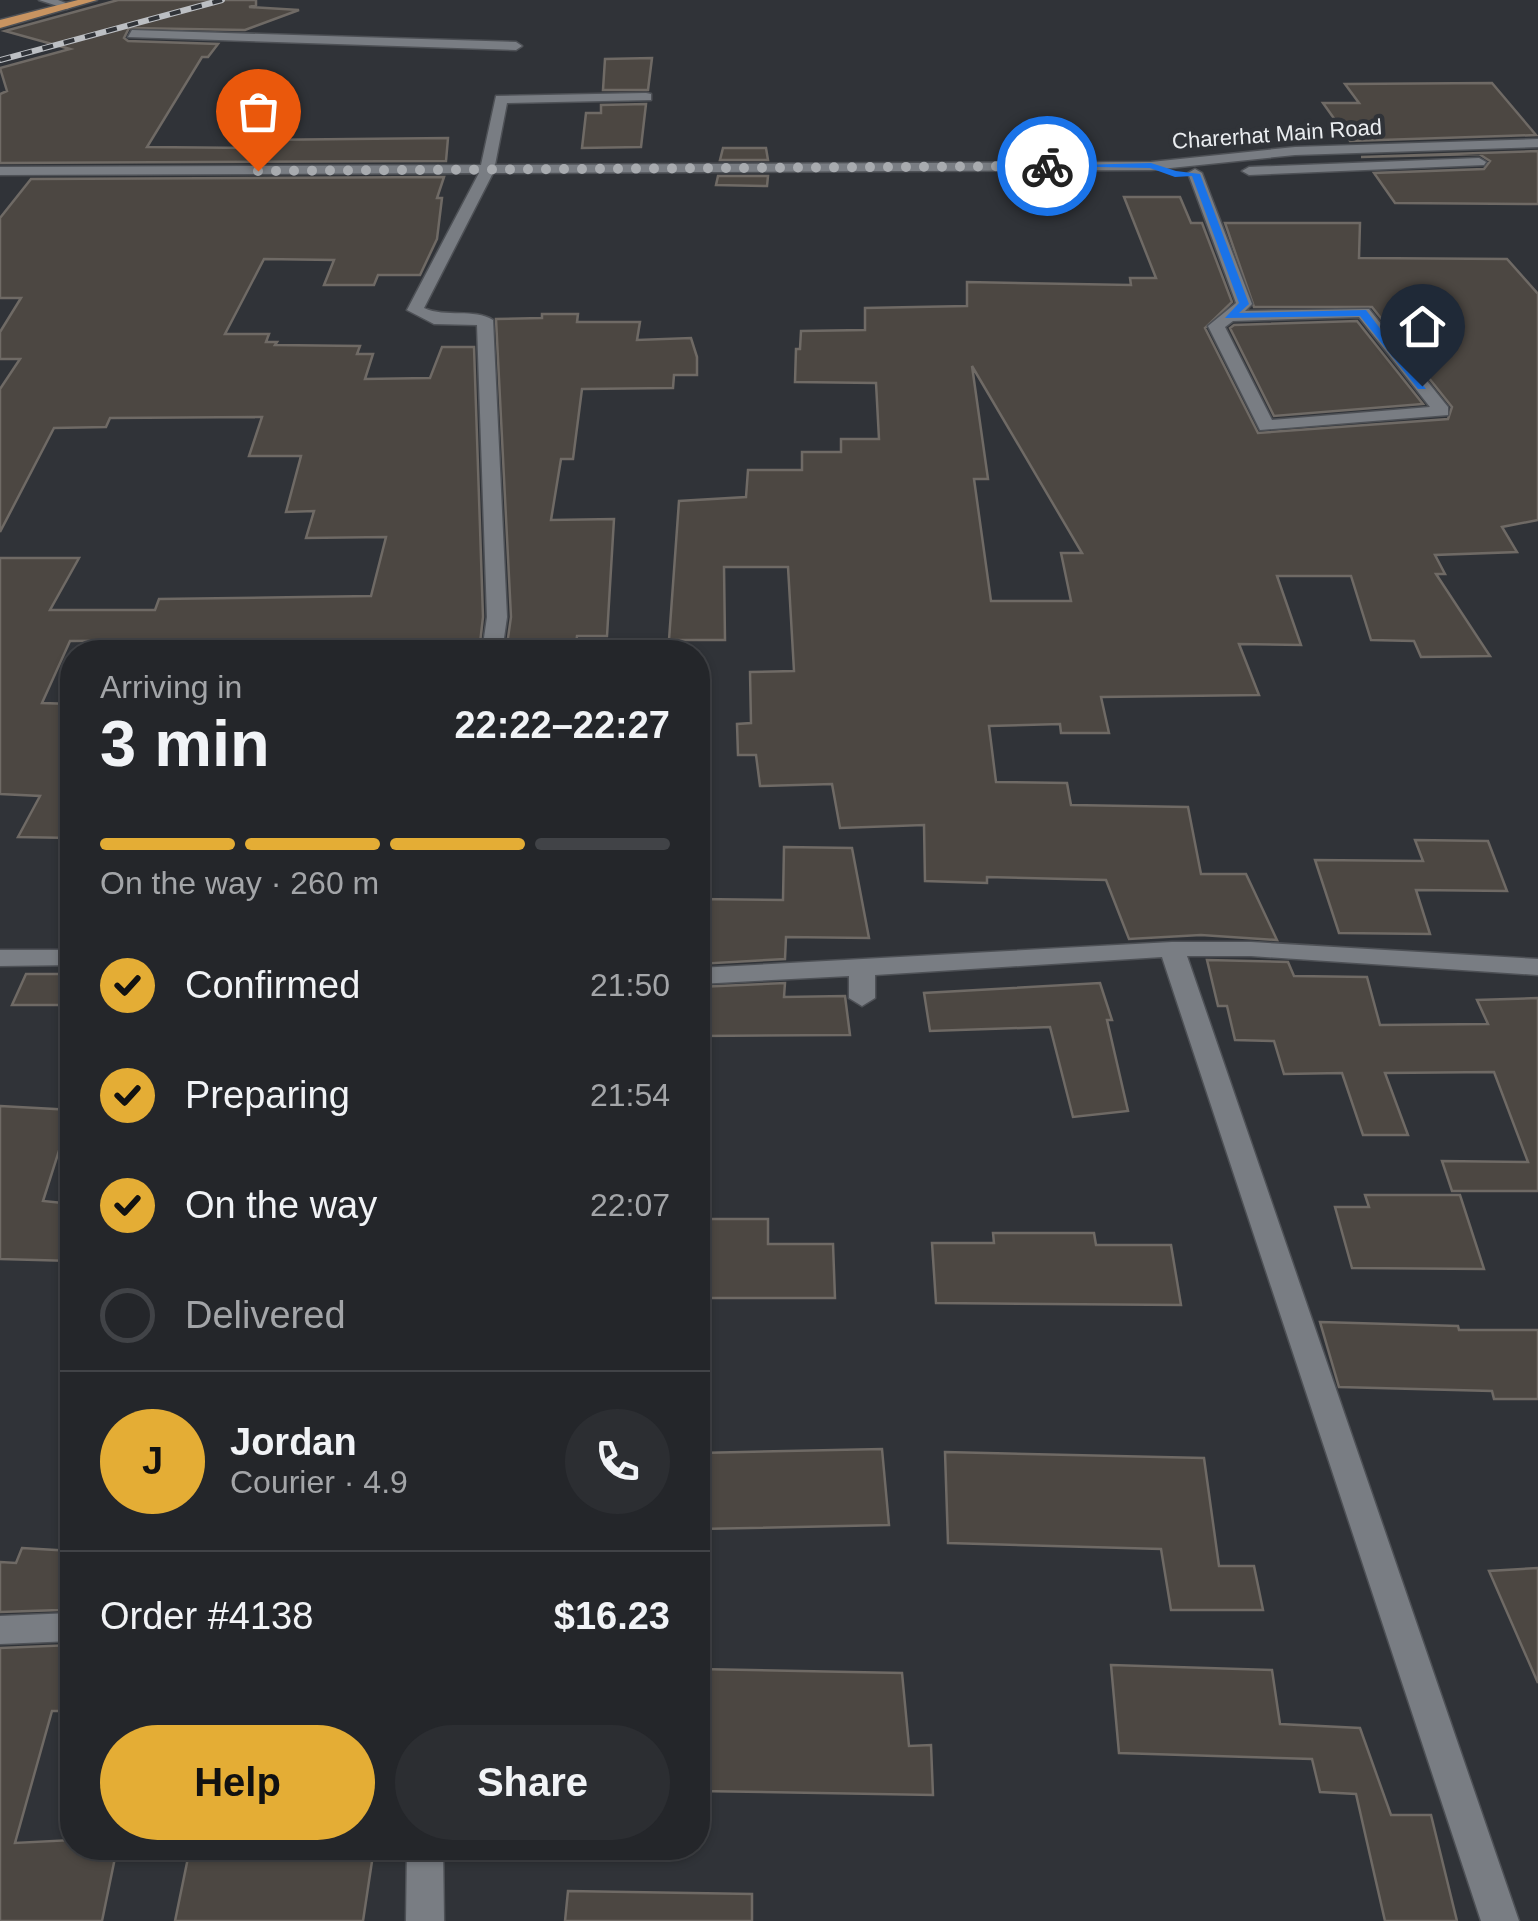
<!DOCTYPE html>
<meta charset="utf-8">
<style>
:root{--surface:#24262a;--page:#2c2e32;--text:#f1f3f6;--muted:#a3a5a8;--line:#414347;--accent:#e4ad35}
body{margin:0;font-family:Arial,sans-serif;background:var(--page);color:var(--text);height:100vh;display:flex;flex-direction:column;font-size:38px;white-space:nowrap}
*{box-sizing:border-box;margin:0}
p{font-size:32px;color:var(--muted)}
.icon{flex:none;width:55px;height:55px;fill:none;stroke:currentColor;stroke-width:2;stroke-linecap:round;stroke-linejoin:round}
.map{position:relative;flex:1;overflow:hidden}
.panel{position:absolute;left:60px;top:640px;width:650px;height:1220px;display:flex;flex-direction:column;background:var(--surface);border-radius:40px;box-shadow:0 2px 8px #0004,0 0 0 2px var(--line)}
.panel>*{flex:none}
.pin{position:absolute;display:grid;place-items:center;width:85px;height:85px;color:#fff;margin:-102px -42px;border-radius:50% 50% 50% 0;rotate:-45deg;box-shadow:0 0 10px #0007}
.pin .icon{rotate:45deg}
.courier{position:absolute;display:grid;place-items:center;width:100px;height:100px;margin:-50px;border:8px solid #1a73e8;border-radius:50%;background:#fff;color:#222;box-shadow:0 2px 12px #0007}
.head em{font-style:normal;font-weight:700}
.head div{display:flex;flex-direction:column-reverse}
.head{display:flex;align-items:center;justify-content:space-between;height:170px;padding:0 40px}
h1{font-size:65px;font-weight:700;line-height:75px}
.bar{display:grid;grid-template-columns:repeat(4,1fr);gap:15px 10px;align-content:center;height:120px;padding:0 40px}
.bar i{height:12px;border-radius:8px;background:var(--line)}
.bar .selected{background:var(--accent)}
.bar p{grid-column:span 4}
.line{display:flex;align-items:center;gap:25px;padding:0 40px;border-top:2px solid var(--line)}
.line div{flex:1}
.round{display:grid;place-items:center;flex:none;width:105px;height:105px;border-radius:52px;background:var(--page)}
ol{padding:0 40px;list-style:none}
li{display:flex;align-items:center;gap:30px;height:110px}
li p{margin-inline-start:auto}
li .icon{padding:10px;border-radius:50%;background:var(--accent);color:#111;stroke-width:4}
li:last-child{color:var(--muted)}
li i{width:55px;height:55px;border:5px solid var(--line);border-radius:50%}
.button{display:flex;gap:20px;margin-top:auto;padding:20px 40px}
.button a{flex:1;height:115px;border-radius:60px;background:var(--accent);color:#111;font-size:40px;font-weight:700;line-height:115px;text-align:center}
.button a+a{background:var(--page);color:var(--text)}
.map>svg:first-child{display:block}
.building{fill:#4c4742;stroke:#6f6a65;stroke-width:2.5;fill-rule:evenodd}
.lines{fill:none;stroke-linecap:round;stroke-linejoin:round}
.minor-casing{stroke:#4e5156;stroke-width:3}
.major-casing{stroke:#4e5156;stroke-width:3}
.minor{fill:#797d83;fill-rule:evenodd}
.major{fill:#c89461;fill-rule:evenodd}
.rail-casing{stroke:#bcbfc3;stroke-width:6}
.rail{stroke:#303338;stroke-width:4;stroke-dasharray:11;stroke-linecap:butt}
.route{fill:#1a73e8}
.done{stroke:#a8abaf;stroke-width:10;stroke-dasharray:0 18}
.labels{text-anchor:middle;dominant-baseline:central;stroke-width:9;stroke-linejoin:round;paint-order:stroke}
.far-street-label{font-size:22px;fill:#e9ecef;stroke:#303338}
</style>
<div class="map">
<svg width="1538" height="1921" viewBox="0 0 1538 1921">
<rect width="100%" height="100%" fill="#303338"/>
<path class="building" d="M 118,0 L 256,0 L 256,5 L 249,7 L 299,10 L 245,30 L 129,28 L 124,38 L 128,41 L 218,44 L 208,57 L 202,57 L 147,147 L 252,148 L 254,140 L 448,138 L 446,161 L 0,163 L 0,94 L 7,91 L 0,68 L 70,49 L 5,31 Z
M 652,58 L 648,90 L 603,90 L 605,59 Z
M 1492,83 L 1536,135 L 1350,141 L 1323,103 L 1359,103 L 1345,84 Z
M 646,104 L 641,147 L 582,148 L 586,113 L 601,113 L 601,105 Z
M 723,148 L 766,148 L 768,160 L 720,160 Z
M 1538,151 L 1538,204 L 1395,203 L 1374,173 L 1484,169 L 1490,161 L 1479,154 L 1361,157 Z
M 718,176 L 768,176 L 767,186 L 716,185 Z
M 444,177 L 437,198 L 442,198 L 437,239 L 420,275 L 378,275 L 374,285 L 324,285 L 334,260 L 264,259 L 225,334 L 269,334 L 266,342 L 277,342 L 275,345 L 360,346 L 357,354 L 373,354 L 365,379 L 430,378 L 442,347 L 474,347 L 483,617 L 479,652 L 202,652 L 207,640 L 70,641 L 42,703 L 72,704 L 72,838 L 18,837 L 40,796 L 0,794 L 0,558 L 79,558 L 50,610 L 155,610 L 159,599 L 371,596 L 386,537 L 306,538 L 314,511 L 286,512 L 301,456 L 249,456 L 262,417 L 110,418 L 106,427 L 54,428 L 0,532 L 0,389 L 20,359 L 0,359 L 0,332 L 21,298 L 0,298 L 0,218 L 31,179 Z
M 1124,197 L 1180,197 L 1191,223 L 1202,223 L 1232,302 L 1205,328 L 1258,433 L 1448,419 L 1452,407 L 1372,307 L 1254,307 L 1225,223 L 1360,223 L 1359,258 L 1507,259 L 1538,294 L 1538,520 L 1502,527 L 1517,552 L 1435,555 L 1445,574 L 1436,574 L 1490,656 L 1421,657 L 1414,641 L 1371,640 L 1351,576 L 1277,576 L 1301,645 L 1239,644 L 1259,695 L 1101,697 L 1109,733 L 1061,733 L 1060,724 L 989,726 L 996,782 L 1067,783 L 1071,805 L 1188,807 L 1201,874 L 1246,874 L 1277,940 L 1201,935 L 1129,939 L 1106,880 L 987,877 L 987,883 L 925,881 L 924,825 L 840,828 L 832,784 L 760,786 L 756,755 L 738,755 L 737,724 L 751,723 L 750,672 L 794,671 L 788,567 L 724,567 L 725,640 L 669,640 L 679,501 L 746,497 L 748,470 L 802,470 L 802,452 L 841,452 L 841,439 L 879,439 L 876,383 L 795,382 L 796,349 L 800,349 L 801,331 L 865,330 L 865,308 L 967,306 L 967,282 L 1131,285 L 1130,278 L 1156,278 ZM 972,366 L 1082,553 L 1061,553 L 1071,601 L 991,601 L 974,479 L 988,479 Z
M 542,314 L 578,314 L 577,322 L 640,322 L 637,340 L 691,338 L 697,357 L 697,375 L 674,375 L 673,388 L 582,389 L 573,459 L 561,459 L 551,520 L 614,519 L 607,636 L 577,636 L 575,652 L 506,652 L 511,617 L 496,319 L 542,318 Z
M 1357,321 L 1423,404 L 1274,416 L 1230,328 L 1234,325 Z
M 1415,840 L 1488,841 L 1507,891 L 1416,890 L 1430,934 L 1339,933 L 1315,860 L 1423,861 Z
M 784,847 L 852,848 L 869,938 L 786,937 L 785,959 L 698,964 L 698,899 L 783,900 Z
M 1207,960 L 1288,962 L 1294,976 L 1367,977 L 1380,1025 L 1488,1024 L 1477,1000 L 1538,998 L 1538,1191 L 1452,1191 L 1442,1161 L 1528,1162 L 1494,1072 L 1385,1073 L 1408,1135 L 1363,1135 L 1342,1073 L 1284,1074 L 1274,1041 L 1235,1040 L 1227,1006 L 1218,1006 Z
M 26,974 L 72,974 L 72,1005 L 12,1005 Z
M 785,983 L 784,997 L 845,996 L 850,1035 L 698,1036 L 698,987 Z
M 1100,983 L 1112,1020 L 1107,1020 L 1128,1111 L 1073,1117 L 1050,1027 L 930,1031 L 924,993 Z
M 0,1106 L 72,1110 L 43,1201 L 72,1204 L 72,1261 L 0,1259 Z
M 1365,1195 L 1460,1195 L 1484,1269 L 1352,1268 L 1335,1207 L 1369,1207 Z
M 698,1219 L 768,1219 L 768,1244 L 833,1244 L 835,1298 L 698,1298 Z
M 993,1233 L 1094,1233 L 1096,1245 L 1171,1245 L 1181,1305 L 936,1303 L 932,1243 L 994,1243 Z
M 1320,1322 L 1458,1326 L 1459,1330 L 1538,1330 L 1538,1399 L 1494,1399 L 1492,1391 L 1339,1387 Z
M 882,1449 L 889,1525 L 699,1529 L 699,1453 Z
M 945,1452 L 1204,1458 L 1219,1566 L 1254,1566 L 1263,1610 L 1171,1610 L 1161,1549 L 948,1543 Z
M 22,1548 L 72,1551 L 72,1575 L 60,1610 L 0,1612 L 0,1562 L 16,1563 Z
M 1538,1568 L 1538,1683 L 1489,1571 Z
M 72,1645 L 72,1711 L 52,1711 L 15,1843 L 72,1840 L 72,1848 L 117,1848 L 102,1921 L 0,1921 L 0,1648 Z
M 1111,1665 L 1272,1670 L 1280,1724 L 1360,1728 L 1391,1815 L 1431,1815 L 1457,1921 L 1385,1921 L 1356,1794 L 1320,1792 L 1312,1759 L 1119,1753 Z
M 698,1669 L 902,1673 L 909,1746 L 931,1745 L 933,1795 L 698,1791 Z
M 190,1848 L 374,1848 L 363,1921 L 175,1921 Z
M 568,1891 L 752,1894 L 752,1921 L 565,1921 Z"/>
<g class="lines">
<defs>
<path id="minor" d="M 39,0 L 58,0 L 73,6 L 67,9 Z
M 132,30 L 516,42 L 522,46 L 516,50 L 128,37 Z
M 646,93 L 651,94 L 651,100 L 507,103 L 495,165 L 1151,162 L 1295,147 L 1538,139 L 1538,147 L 1295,155 L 1151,170 L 493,173 L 424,308 C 446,318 474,308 493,320 L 507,617 L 502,652 L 482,652 L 487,617 L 477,325 L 434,324 L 407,310 L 479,173 L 0,175 L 0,167 L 481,165 L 496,96 Z
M 1479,158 L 1486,162 L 1484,165 L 1249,175 L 1242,171 L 1249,167 Z
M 1195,169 L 1202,173 L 1252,304 L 1245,311 L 1369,309 L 1448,407 L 1448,415 L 1260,430 L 1208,326 L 1236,303 L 1188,173 ZM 1359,317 L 1430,407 L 1272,420 L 1225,327 L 1233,321 Z
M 1172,942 L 1251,942 L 1538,959 L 1538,975 L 1251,956 L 1187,956 L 1519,1921 L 1481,1921 L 1162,957 L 875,975 L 875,998 L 862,1006 L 849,998 L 849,976 L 698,984 L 698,968 Z
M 0,950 L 72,950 L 72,965 L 0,966 Z
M 72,1613 L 72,1641 L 0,1644 L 0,1616 Z
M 407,1848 L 443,1848 L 444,1921 L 406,1921 Z"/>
<path id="major" d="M 78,0 L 97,0 L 0,28 L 0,20 Z"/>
</defs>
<use href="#minor" class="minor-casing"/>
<use href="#major" class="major-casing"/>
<use href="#minor" class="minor"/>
<use href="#major" class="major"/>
<defs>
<path id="rail" d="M 0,60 L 222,0"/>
</defs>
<use href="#rail" class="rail-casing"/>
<use href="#rail" class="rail"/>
</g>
<path class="route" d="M 1151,163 L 1176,171 L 1200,174 L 1249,304 L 1239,313 L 1366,310 L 1426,389 L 1418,389 L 1360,316 L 1225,318 L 1239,303 L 1192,176 L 1175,177 L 1150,168 L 1043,166 Z"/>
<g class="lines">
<path class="done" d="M 258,171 L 1047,166"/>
</g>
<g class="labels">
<g class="far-street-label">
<text transform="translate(1277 134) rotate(-4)">Charerhat Main Road</text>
</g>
</g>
</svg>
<div class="pin" style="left:258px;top:171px;background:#ea580c"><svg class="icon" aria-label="bag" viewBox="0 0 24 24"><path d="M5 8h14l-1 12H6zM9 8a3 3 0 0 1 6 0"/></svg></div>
<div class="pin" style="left:1422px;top:386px;background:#1f2937"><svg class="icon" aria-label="home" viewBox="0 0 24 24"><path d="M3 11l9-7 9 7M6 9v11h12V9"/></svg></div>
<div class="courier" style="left:1047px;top:166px"><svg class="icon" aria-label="bike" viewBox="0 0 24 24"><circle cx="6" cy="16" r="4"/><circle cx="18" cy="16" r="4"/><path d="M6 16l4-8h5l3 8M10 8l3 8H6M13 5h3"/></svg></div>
<section class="panel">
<div class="head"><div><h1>3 min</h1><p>Arriving in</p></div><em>22:22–22:27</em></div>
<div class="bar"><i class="selected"></i><i class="selected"></i><i class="selected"></i><i></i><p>On the way · 260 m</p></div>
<ol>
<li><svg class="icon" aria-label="check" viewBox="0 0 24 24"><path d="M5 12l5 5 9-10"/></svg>Confirmed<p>21:50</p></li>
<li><svg class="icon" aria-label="check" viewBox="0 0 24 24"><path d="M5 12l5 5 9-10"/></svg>Preparing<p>21:54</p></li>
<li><svg class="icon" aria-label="check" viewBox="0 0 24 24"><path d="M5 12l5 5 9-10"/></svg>On the way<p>22:07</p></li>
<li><i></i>Delivered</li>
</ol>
<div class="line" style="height:180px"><b class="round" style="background:var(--accent);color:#111">J</b><div><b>Jordan</b><p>Courier · 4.9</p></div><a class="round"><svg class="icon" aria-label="phone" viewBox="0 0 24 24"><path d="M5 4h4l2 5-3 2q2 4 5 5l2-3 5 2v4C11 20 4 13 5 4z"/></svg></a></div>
<div class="line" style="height:130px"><div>Order #4138</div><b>$16.23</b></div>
<div class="button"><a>Help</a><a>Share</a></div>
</section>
</div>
